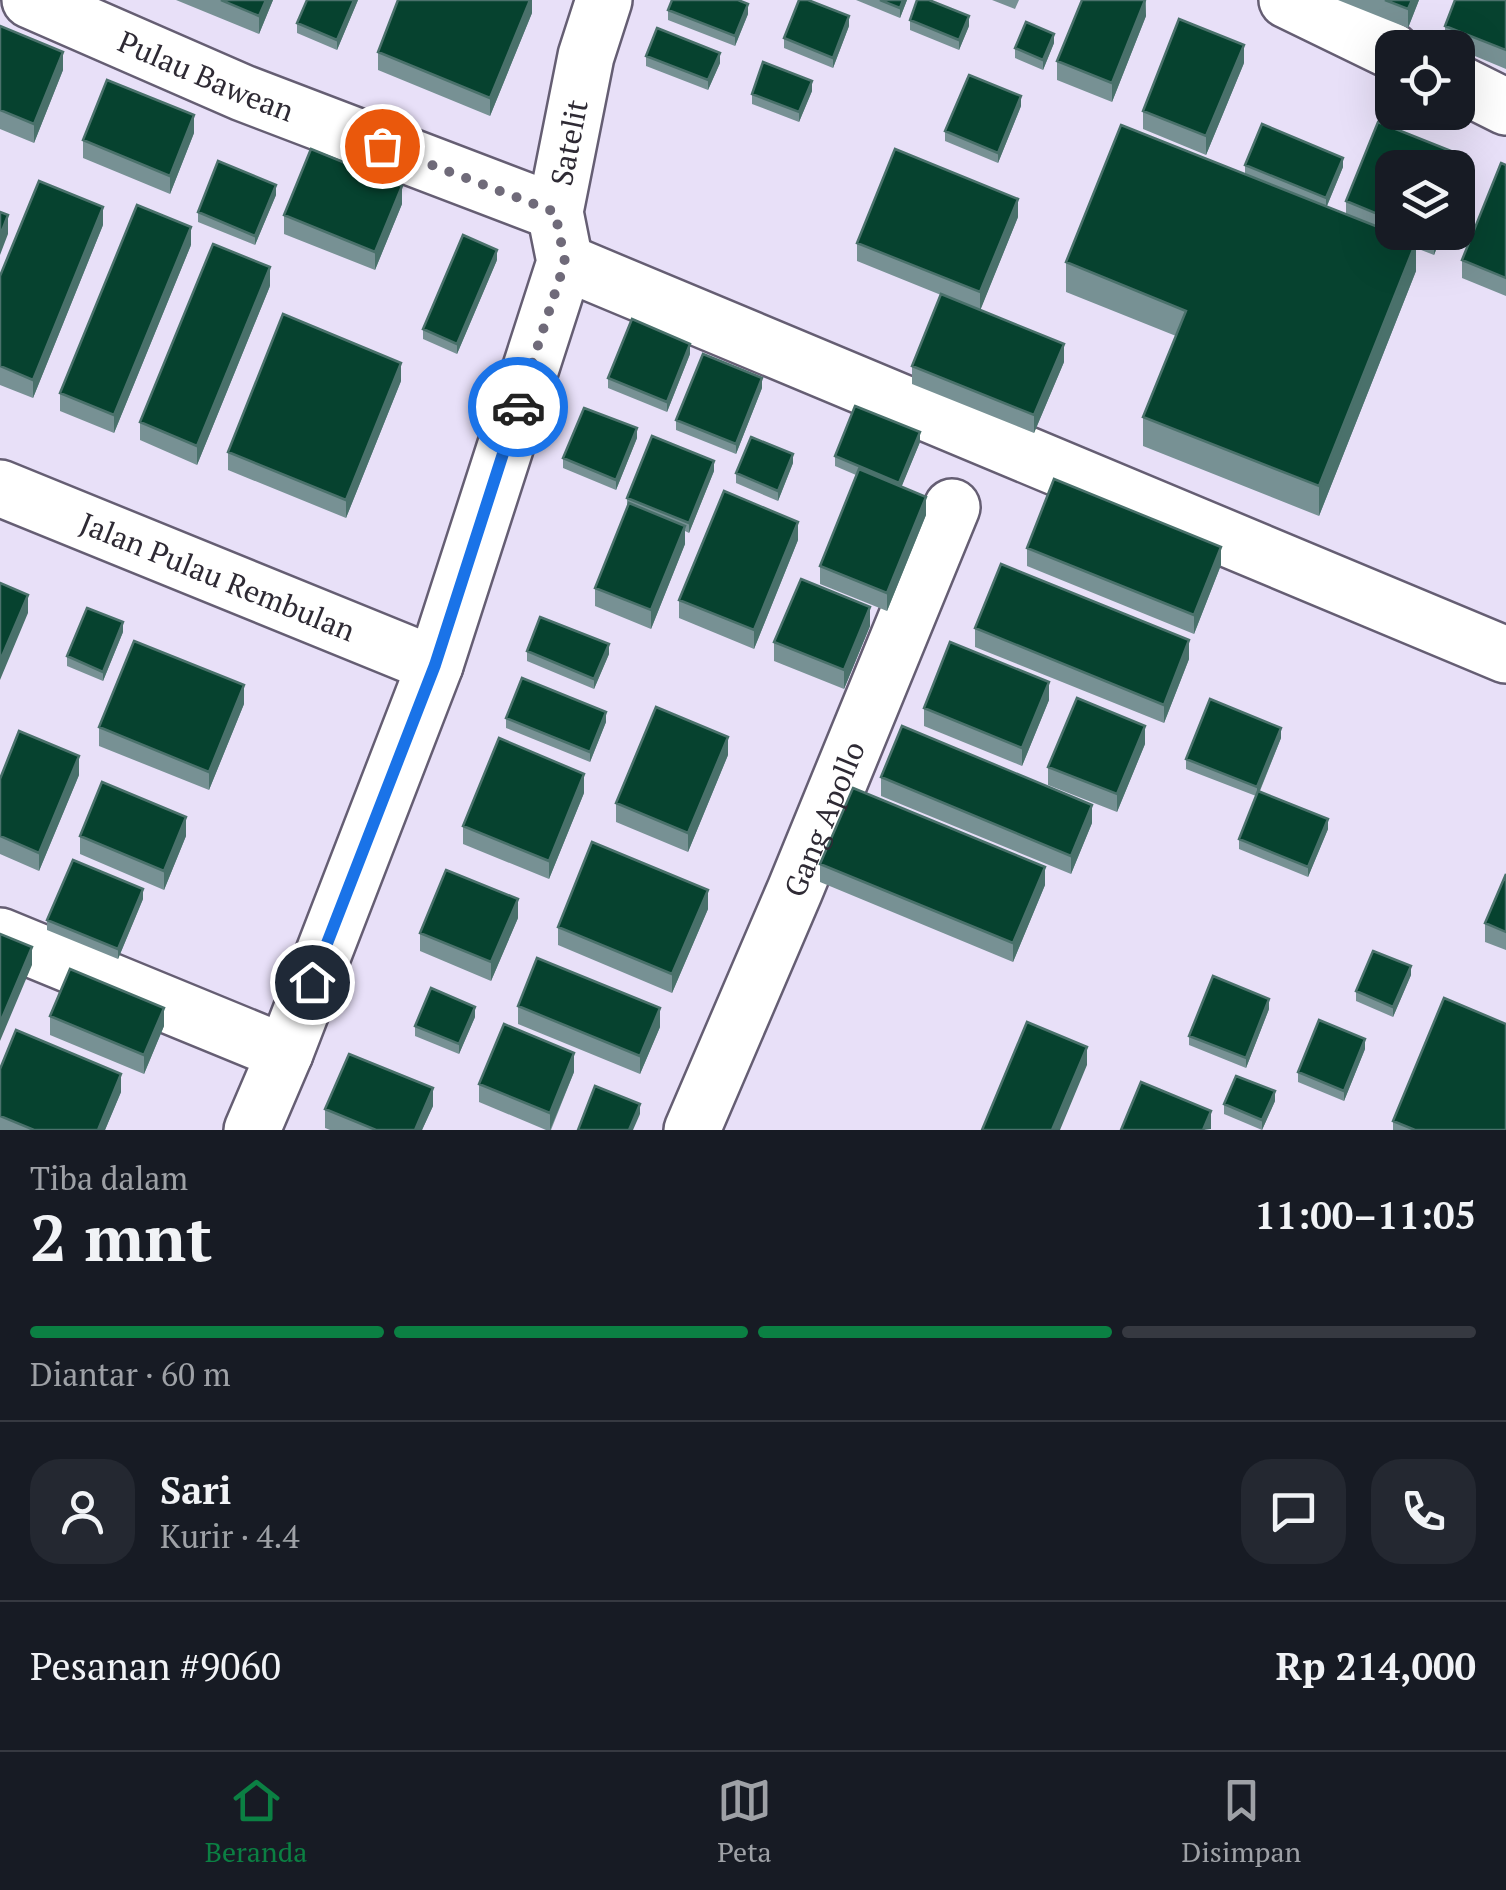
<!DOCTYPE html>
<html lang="id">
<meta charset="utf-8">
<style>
:root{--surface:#171b24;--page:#242831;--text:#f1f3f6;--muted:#9ea1a6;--line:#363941;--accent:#0b8043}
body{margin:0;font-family:"PT Serif",serif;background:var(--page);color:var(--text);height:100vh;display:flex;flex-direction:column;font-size:38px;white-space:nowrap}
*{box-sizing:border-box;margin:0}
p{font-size:32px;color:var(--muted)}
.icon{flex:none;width:55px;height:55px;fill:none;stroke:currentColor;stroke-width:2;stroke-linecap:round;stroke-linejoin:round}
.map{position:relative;height:1130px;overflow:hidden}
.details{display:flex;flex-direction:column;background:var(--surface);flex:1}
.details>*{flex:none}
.fabs{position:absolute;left:1375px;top:30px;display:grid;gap:20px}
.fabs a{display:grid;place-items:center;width:100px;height:100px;border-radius:20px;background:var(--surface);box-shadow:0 10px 40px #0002;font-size:50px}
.pin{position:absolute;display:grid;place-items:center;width:85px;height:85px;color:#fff;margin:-42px;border:5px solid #fff;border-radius:50%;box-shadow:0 2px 10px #0007}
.courier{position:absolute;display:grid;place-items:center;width:100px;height:100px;margin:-50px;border:8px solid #1a73e8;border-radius:50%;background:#fff;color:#222;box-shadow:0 2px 12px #0007}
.overview em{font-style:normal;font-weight:700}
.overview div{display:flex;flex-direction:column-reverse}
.overview{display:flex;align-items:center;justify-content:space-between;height:170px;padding:0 30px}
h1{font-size:65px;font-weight:700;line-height:75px}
.bar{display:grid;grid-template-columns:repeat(4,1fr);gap:15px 10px;align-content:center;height:120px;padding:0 30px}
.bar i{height:12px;border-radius:8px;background:var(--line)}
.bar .current{background:var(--accent)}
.bar p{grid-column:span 4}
.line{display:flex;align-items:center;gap:25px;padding:0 30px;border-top:2px solid var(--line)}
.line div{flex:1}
.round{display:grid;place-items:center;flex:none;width:105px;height:105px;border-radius:30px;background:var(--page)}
.tab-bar{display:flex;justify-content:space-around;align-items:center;height:140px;border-top:2px solid var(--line);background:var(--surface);font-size:28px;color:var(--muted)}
.tab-bar a{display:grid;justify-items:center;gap:5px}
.tab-bar .current{color:var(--accent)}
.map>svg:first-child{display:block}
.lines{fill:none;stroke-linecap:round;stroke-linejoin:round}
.minor-casing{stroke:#655e73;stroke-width:60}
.minor{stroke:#fff;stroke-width:55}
.wall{fill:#779194}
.shaded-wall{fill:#4a716b}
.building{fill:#06422f;stroke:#4a716b;stroke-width:2.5}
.done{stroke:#6f6a79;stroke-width:10;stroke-dasharray:0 18}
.route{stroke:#1a73e8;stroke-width:12}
.labels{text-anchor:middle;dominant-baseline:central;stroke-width:10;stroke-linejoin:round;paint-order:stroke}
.street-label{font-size:30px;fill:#2e2a34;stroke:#f4effe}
</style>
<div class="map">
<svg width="1506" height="1130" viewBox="0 0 1506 1130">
<rect width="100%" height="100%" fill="#e8e0f8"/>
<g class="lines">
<defs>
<g id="minor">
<path id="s1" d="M 30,0 L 243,93 L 555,212"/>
<path d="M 1287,0 L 1392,51"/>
<path d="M 1458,83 L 1506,107"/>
<path d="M 565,262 L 1506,655"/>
<path id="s2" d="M 0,488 L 435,665"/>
<path d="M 0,936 L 285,1053"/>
<path id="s3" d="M 252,1130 L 285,1053 L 435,665 L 565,262 L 555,212 L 586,56 L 604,0"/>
<path id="s4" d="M 692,1130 L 795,890 L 952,507"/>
</g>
</defs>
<use href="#minor" class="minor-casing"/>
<use href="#minor" class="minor"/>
</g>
<path class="wall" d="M 176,0 L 273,0 L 259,34 Z
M 358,0 L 337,50 L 297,33 L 297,23 Z
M 532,0 L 532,13 L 490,116 L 378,70 L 378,52 Z
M 856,0 L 907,0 L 900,18 Z
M 992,0 L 1019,0 L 1015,9 Z
M 1146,0 L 1146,16 L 1112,102 L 1057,80 L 1057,61 Z
M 1338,0 L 1419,0 L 1408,28 Z
M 1506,0 L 1506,69 L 1458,49 L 1458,48 L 1445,44 L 1445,26 Z
M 668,10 L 748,14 L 735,46 L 668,20 Z
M 910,20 L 969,26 L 959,50 L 910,30 Z
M 0,26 L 63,70 L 34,143 L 0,129 Z
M 849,26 L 833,68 L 784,48 L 784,38 Z
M 1054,43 L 1043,70 L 1015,58 L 1015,48 Z
M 646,56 L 720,63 L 708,90 L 646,66 Z
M 1244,63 L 1206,155 L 1143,129 L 1143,111 Z
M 812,91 L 799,122 L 752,104 L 752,94 Z
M 1021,106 L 998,163 L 945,141 L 945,131 Z
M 1378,122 L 1466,157 L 1466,176 L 1458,197 L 1458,168 L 1392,168 L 1392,232 L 1443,232 L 1434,255 L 1416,248 L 1416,271 L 1319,516 L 1143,446 L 1143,417 L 1176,336 L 1066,292 L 1066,262 L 1121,125 L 1245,174 L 1245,165 L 1262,124 L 1343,158 L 1343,167 L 1327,206 L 1346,214 L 1346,201 Z
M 194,133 L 170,194 L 83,158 L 83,140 Z
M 1506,165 L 1506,296 L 1462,278 L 1462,260 Z
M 276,195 L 255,245 L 198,222 L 198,212 Z
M 402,204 L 375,270 L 284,234 L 284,215 Z
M 1018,217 L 980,310 L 1064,362 L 1034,433 L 912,384 L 912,366 L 941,295 L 857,261 L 857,243 Z
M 103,225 L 33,398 L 0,385 L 0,276 Z
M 191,245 L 114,433 L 60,411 L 60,393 Z
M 497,260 L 457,354 L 423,339 L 423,329 Z
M 270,286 L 197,465 L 140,440 L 140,422 Z
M 690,354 L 667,412 L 608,388 L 608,378 Z
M 401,381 L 346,518 L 228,470 L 228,452 Z
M 762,388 L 736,454 L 676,430 L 676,420 Z
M 637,438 L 616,490 L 563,468 L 563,458 Z
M 920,442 L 901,487 L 926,515 L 887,611 L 820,584 L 820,566 L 856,475 L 835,466 L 835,456 Z
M 793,463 L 778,501 L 736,483 L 736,473 Z
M 714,471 L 689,533 L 685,531 L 685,544 L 651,629 L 595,606 L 595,588 L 627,508 L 627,498 Z
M 798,540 L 754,649 L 679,618 L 679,600 Z
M 1027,548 L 1221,565 L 1194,634 L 1027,566 Z
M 870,626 L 844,689 L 774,661 L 774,642 Z
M 975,628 L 1189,659 L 1164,723 L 975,647 Z
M 123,632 L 103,681 L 67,666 L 67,656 Z
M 527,651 L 609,654 L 594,689 L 527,661 Z
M 1049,700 L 1022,766 L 924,726 L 924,708 Z
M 244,704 L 209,790 L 99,746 L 99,727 Z
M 506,718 L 606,722 L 590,762 L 506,728 Z
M 1281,738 L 1260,791 L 1328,829 L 1308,877 L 1239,849 L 1239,839 L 1256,796 L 1186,769 L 1186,759 Z
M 1145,744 L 1117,812 L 1048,785 L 1048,767 Z
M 728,755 L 688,852 L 616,822 L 616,803 Z
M 79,775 L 39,871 L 0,854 L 0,779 Z
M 881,777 L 1092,823 L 1071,874 L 881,796 Z
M 584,793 L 549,879 L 463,844 L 463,826 Z
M 80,836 L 186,836 L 164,890 L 80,854 Z
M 820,864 L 1045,885 L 1013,962 L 820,882 Z
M 1506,874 L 1506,950 L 1485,942 L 1485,923 Z
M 143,899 L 118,959 L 47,930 L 47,920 Z
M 708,909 L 672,993 L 558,945 L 558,927 Z
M 518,918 L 491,981 L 420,951 L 420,933 Z
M 1411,975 L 1393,1017 L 1356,1001 L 1356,991 Z
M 518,1006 L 660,1027 L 640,1074 L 518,1024 Z
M 1269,1009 L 1246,1068 L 1189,1045 L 1189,1036 Z
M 50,1016 L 164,1026 L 144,1074 L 50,1035 Z
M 475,1017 L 459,1054 L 415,1036 L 415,1026 Z
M 1365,1049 L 1344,1101 L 1298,1082 L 1298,1072 Z
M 0,1069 L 121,1092 L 105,1130 L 0,1130 Z
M 574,1072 L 551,1130 L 546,1130 L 479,1102 L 479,1084 Z
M 1275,1101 L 1262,1130 L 1224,1114 L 1224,1104 Z
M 433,1106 L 422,1130 L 330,1130 L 325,1128 L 325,1109 Z
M 1393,1121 L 1506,1130 L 1393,1130 Z"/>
<path class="shaded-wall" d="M 266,0 L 273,0 L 259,34 L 259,16 Z
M 354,0 L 358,0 L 337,50 L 337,40 Z
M 530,0 L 532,0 L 532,13 L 490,116 L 490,98 Z
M 903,0 L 907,0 L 900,18 L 900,8 Z
M 1145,0 L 1146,16 L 1112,102 L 1112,83 Z
M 1412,0 L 1419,0 L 1408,28 L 1408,9 Z
M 748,4 L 748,14 L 735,46 L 735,36 Z
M 849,16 L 849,26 L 833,68 L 833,58 Z
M 969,16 L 969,26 L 959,50 L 959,40 Z
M 1054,34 L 1054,43 L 1043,70 L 1043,60 Z
M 1244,45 L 1244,63 L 1206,155 L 1206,136 Z
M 63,52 L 63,70 L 34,143 L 34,124 Z
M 720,53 L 720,63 L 708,90 L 708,80 Z
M 812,81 L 812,91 L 799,122 L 799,112 Z
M 1021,96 L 1021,106 L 998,163 L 998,153 Z
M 194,115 L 194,133 L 170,194 L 170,176 Z
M 1466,157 L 1466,176 L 1458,197 L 1458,178 Z
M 1343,158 L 1343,167 L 1326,208 L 1326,198 Z
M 276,185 L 276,195 L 255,245 L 255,236 Z
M 402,186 L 402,204 L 375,270 L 375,252 Z
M 1018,199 L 1018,217 L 980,311 L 980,292 Z
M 103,207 L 103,225 L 33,398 L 33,380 Z
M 8,215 L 8,234 L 0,255 L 0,236 Z
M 191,227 L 191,245 L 114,433 L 114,415 Z
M 1435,232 L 1443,232 L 1434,255 L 1434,237 Z
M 1416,242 L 1416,271 L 1319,516 L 1319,486 Z
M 497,250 L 497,260 L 457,354 L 457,344 Z
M 270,267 L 270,286 L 197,465 L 197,446 Z
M 690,344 L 690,354 L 667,412 L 667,402 Z
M 1064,344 L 1064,362 L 1034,433 L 1034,415 Z
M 401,363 L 401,381 L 346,518 L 346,500 Z
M 762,378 L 762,388 L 736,454 L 736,444 Z
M 637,428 L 637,438 L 616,490 L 616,480 Z
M 920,432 L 920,442 L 899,493 L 899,483 Z
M 793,454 L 793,463 L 778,501 L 778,491 Z
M 714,461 L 714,471 L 689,533 L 689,523 Z
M 926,497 L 926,515 L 887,611 L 887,593 Z
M 798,522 L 798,540 L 754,649 L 754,630 Z
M 685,526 L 685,544 L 651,629 L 651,610 Z
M 1221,547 L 1221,565 L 1194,634 L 1194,615 Z
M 28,595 L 28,613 L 0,680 L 0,661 Z
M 870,607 L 870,626 L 844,689 L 844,670 Z
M 123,622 L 123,632 L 103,681 L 103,672 Z
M 1189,640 L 1189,659 L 1164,723 L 1164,705 Z
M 609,644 L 609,654 L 594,689 L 594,679 Z
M 1049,682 L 1049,700 L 1022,766 L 1022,748 Z
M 244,685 L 244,704 L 209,790 L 209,772 Z
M 606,712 L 606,722 L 590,762 L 590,752 Z
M 1145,726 L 1145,744 L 1117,812 L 1117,794 Z
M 1281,728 L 1281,738 L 1257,797 L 1257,787 Z
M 728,737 L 728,755 L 688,852 L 688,833 Z
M 79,756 L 79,775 L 39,871 L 39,853 Z
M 584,774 L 584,793 L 549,879 L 549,861 Z
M 1092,805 L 1092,823 L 1071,874 L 1071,856 Z
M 186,817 L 186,836 L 164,890 L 164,871 Z
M 1328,819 L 1328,829 L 1308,877 L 1308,867 Z
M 1045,867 L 1045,885 L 1013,962 L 1013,943 Z
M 143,889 L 143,899 L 118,959 L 118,949 Z
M 708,890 L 708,909 L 672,993 L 672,974 Z
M 518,899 L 518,918 L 491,981 L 491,962 Z
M 32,947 L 32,965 L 0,1041 L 0,1023 Z
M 1411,966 L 1411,975 L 1393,1017 L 1393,1007 Z
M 1269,999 L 1269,1009 L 1246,1068 L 1246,1058 Z
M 475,1007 L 475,1017 L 459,1054 L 459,1044 Z
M 164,1008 L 164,1026 L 144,1074 L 144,1055 Z
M 660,1008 L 660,1027 L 640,1074 L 640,1056 Z
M 1365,1039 L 1365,1049 L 1344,1101 L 1344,1091 Z
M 1087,1047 L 1087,1065 L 1060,1130 L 1052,1130 Z
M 574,1053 L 574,1072 L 550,1130 L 550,1113 Z
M 121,1074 L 121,1092 L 105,1130 L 98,1130 Z
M 433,1088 L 433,1106 L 422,1130 L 415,1130 Z
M 1275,1091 L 1275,1101 L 1262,1130 L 1262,1120 Z
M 640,1104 L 640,1114 L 633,1130 L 629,1130 Z
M 1211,1111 L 1211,1129 L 1203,1130 Z"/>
<path class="building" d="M 221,0 L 266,0 L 259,16 Z
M 307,0 L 354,0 L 337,40 L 297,23 Z
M 398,0 L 530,0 L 490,98 L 378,52 Z
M 672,0 L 738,0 L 748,4 L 735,36 L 668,10 Z
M 799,0 L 808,0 L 849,16 L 833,58 L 784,38 Z
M 880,0 L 903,0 L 900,8 Z
M 917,0 L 929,0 L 969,16 L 959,40 L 910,20 Z
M 1082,0 L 1145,0 L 1112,83 L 1057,61 Z
M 1385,0 L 1412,0 L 1408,9 Z
M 1455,0 L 1506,0 L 1506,50 L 1445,26 Z
M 1179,19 L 1244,45 L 1206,136 L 1143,111 Z
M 1026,22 L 1054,34 L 1043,60 L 1015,48 Z
M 0,26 L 63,52 L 34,124 L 0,110 Z
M 657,28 L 720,53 L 708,80 L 646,56 Z
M 763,62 L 812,81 L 799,112 L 752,94 Z
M 969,75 L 1021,96 L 998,153 L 945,131 Z
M 107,80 L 194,115 L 170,176 L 83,140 Z
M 1378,122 L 1466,157 L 1458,178 L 1458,168 L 1392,168 L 1392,220 L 1346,201 Z
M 1262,124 L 1343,158 L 1326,198 L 1245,165 Z
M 1121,125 L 1416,242 L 1319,486 L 1143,417 L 1186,311 L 1066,262 Z
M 311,149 L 402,186 L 375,252 L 284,215 Z
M 895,149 L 1018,199 L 980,292 L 857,243 Z
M 218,161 L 276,185 L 255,236 L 198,212 Z
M 1501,163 L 1506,165 L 1506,278 L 1462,260 Z
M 39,181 L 103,207 L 33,380 L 0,366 L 0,276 Z
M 137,205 L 191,227 L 114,415 L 60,393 Z
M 0,212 L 8,215 L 0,236 Z
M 463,235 L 497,250 L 457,344 L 423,329 Z
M 213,244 L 270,267 L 197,446 L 140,422 Z
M 941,294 L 1064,344 L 1034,415 L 912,366 Z
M 283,314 L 401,363 L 346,500 L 228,452 Z
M 632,319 L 690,344 L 667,402 L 608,378 Z
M 703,354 L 762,378 L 736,444 L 676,420 Z
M 855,406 L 920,432 L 899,483 L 835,456 Z
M 584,408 L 637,428 L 616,480 L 563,458 Z
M 652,436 L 714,461 L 689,523 L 627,498 Z
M 751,437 L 793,454 L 778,491 L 736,473 Z
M 859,469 L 926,497 L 887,593 L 820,566 Z
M 1054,479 L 1221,547 L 1194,615 L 1027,548 Z
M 724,491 L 798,522 L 754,630 L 679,600 Z
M 629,503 L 685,526 L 651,610 L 595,588 Z
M 1001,564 L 1189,640 L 1164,705 L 975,628 Z
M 801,579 L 870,607 L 844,670 L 774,642 Z
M 0,583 L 28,595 L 0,661 Z
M 87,608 L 123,622 L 103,672 L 67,656 Z
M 540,617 L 609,644 L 594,679 L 527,651 Z
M 134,641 L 244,685 L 209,772 L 99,727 Z
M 950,642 L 1049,682 L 1022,748 L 924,708 Z
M 522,678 L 606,712 L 590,752 L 506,718 Z
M 1077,698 L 1145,726 L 1117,794 L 1048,767 Z
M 1210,699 L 1281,728 L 1257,787 L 1186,759 Z
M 656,707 L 728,737 L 688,833 L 616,803 Z
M 902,726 L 1092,805 L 1071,856 L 881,777 Z
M 19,731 L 79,756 L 39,853 L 0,836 L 0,779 Z
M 499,738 L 584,774 L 549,861 L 463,826 Z
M 102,782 L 186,817 L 164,871 L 80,836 Z
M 853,788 L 1045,867 L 1013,943 L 820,864 Z
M 1258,791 L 1328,819 L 1308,867 L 1239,839 Z
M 592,842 L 708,890 L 672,974 L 558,927 Z
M 73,860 L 143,889 L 118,949 L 47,920 Z
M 446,870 L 518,899 L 491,962 L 420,933 Z
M 1506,874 L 1506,932 L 1485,923 Z
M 0,934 L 32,947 L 0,1023 Z
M 1373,951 L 1411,966 L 1393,1007 L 1356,991 Z
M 537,958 L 660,1008 L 640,1056 L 518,1006 Z
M 70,969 L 164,1008 L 144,1055 L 50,1016 Z
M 1213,976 L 1269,999 L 1246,1058 L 1189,1036 Z
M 431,988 L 475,1007 L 459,1044 L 415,1026 Z
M 1444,998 L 1506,1024 L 1506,1130 L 1415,1130 L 1393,1121 Z
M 1319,1020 L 1365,1039 L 1344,1091 L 1298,1072 Z
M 1027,1022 L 1087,1047 L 1052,1130 L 982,1130 Z
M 504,1024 L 574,1053 L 550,1113 L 479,1084 Z
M 16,1030 L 121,1074 L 98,1130 L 34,1130 L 0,1116 L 0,1069 Z
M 349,1054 L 433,1088 L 415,1130 L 376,1130 L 325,1109 Z
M 1236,1076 L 1275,1091 L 1262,1120 L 1224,1104 Z
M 1141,1082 L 1211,1111 L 1203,1130 L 1121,1130 Z
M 595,1086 L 640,1104 L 629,1130 L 578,1130 Z"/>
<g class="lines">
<path class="done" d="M 382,146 L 555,212 L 565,262 L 518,407"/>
<path class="route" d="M 312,982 L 435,665 L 518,407"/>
</g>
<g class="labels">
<g class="street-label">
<text stroke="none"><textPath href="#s1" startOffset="192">Pulau Bawean</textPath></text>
<text stroke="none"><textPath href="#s3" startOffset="1045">Satelit</textPath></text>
<text stroke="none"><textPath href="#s2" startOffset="235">Jalan Pulau Rembulan</textPath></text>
<text stroke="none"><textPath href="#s4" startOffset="338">Gang Apollo</textPath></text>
</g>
</g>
</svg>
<div class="fabs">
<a><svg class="icon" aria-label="locate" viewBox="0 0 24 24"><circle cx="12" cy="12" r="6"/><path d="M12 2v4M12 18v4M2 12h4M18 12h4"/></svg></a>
<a><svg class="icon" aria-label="layers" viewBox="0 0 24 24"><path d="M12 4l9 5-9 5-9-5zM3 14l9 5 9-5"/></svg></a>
</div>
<div class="pin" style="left:382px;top:146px;background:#ea580c"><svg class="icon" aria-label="bag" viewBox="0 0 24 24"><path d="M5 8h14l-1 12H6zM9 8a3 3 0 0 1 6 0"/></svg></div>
<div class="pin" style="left:312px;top:982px;background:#1f2937"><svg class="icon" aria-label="home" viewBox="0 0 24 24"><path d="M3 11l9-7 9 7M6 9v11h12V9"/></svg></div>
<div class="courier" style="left:518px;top:407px"><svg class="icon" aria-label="car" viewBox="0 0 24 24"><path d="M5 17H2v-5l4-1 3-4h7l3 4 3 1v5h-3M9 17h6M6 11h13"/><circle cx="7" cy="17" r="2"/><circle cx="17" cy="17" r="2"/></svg></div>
</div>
<section class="details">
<div class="overview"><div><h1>2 mnt</h1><p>Tiba dalam</p></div><em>11:00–11:05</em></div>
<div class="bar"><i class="current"></i><i class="current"></i><i class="current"></i><i></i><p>Diantar · 60 m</p></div>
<div class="line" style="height:180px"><a class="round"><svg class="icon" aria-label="person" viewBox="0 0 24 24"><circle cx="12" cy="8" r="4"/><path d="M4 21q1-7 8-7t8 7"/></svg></a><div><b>Sari</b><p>Kurir · 4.4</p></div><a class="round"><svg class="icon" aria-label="chat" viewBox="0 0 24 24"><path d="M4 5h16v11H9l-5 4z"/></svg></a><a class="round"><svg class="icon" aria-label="phone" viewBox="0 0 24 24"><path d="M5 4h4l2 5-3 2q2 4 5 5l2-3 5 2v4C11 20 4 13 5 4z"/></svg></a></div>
<div class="line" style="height:130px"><div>Pesanan #9060</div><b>Rp 214,000</b></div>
</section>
<nav class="tab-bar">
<a class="current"><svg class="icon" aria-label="home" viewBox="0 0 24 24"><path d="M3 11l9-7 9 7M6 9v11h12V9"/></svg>Beranda</a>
<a><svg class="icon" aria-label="map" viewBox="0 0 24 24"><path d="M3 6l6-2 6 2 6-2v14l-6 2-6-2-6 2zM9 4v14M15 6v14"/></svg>Peta</a>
<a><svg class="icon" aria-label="saved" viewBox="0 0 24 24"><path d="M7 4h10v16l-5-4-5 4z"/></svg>Disimpan</a>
</nav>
